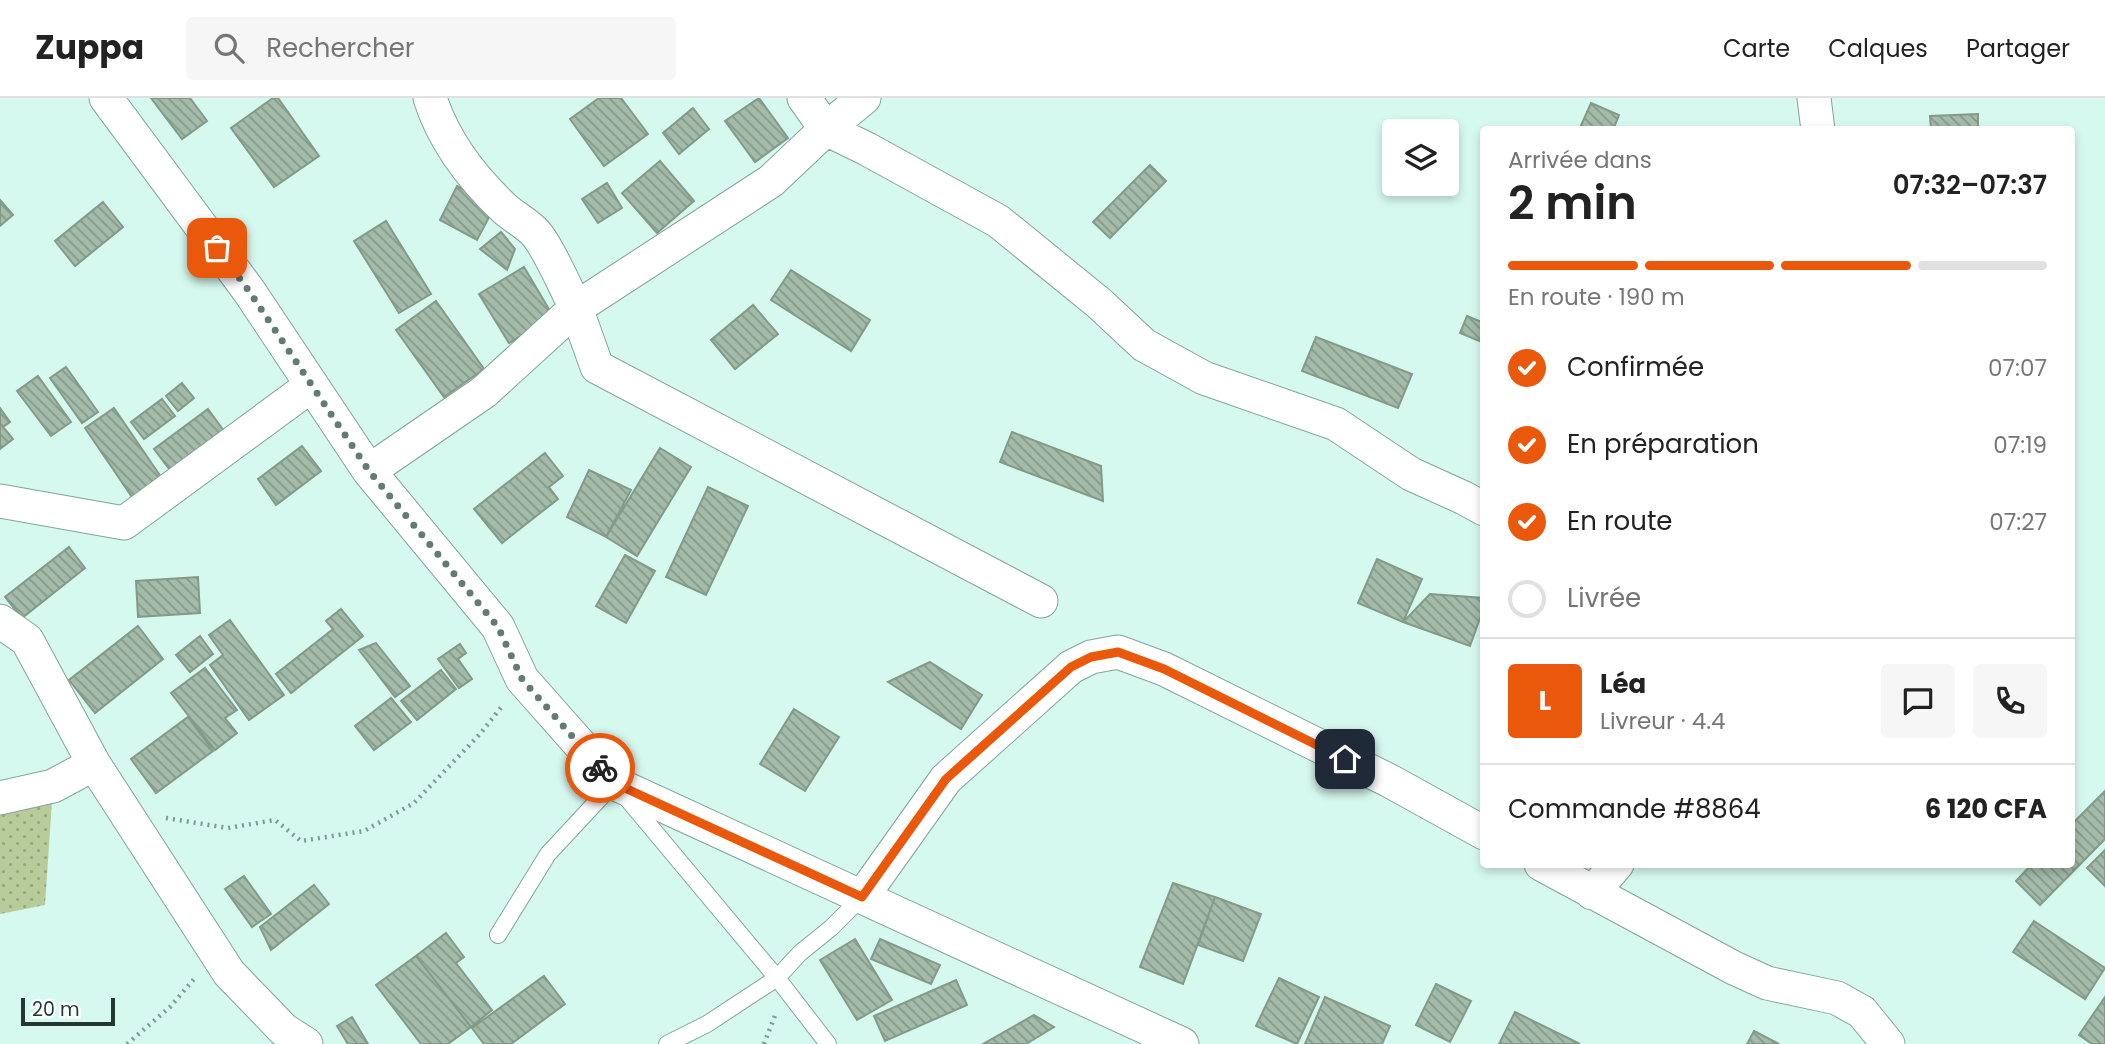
<!DOCTYPE html>
<html lang="fr">
<meta charset="utf-8">
<style>
:root{--surface:#fff;--page:#f6f6f6;--text:#222;--muted:#767676;--line:#e0e0e0;--accent:#ea580c}
body{margin:0;font-family:Poppins,sans-serif;background:var(--page);color:var(--text);height:100vh;display:flex;flex-direction:column;font-size:26px;white-space:nowrap}
*{box-sizing:border-box;margin:0}
p{font-size:23px;color:var(--muted)}
.icon{flex:none;width:38px;height:38px;fill:none;stroke:currentColor;stroke-width:2;stroke-linecap:round;stroke-linejoin:round}
.map{position:relative;flex:1;overflow:hidden}
.drawer{position:absolute;left:1480px;top:28px;width:595px;height:742px;display:flex;flex-direction:column;background:var(--surface);border-radius:7px;box-shadow:0 4px 10px #0003}
.drawer>*{flex:none}
.controls{position:absolute;left:1382px;top:21px;display:grid;gap:14px}
.controls a{display:grid;place-items:center;width:77px;height:77px;border-radius:7px;background:var(--surface);box-shadow:0 4px 10px #0003;font-size:35px}
.scale{position:absolute;left:21px;bottom:18px;width:94px;box-sizing:border-box;padding-left:7px;border:4px solid #273531;border-top:0;font-size:19px;line-height:24px;white-space:nowrap;color:#273531;-webkit-text-stroke:5px #f8fffd;paint-order:stroke}
.pin{position:absolute;display:grid;place-items:center;width:60px;height:60px;color:#fff;margin:-30px;border-radius:14px;box-shadow:0 4px 10px #0006}
.courier{position:absolute;display:grid;place-items:center;width:70px;height:70px;margin:-35px;border:5px solid #ea580c;border-radius:50%;background:#fff;color:#222;box-shadow:0 2px 9px #0007}
.summary em{font-style:normal;font-weight:600}
.summary div{display:flex;flex-direction:column-reverse}
.summary{display:flex;align-items:center;justify-content:space-between;height:119px;padding:0 28px}
h1{font-size:46px;font-weight:600;line-height:52px}
.bar{display:grid;grid-template-columns:repeat(4,1fr);gap:10px 7px;align-content:center;height:84px;padding:0 28px}
.bar i{height:9px;border-radius:5px;background:var(--line)}
.bar .on{background:var(--accent)}
.bar p{grid-column:span 4}
.line{display:flex;align-items:center;gap:18px;padding:0 28px;border-top:2px solid var(--line)}
.line div{flex:1}
.round{display:grid;place-items:center;flex:none;width:74px;height:74px;border-radius:7px;background:var(--page)}
ol{padding:0 28px;list-style:none}
li{display:flex;align-items:center;gap:21px;height:77px}
li p{margin-inline-start:auto}
li .icon{padding:7px;border-radius:50%;background:var(--accent);color:#fff;stroke-width:4}
li:last-child{color:var(--muted)}
li i{width:38px;height:38px;border:4px solid var(--line);border-radius:50%}
header{display:flex;align-items:center;gap:42px;box-sizing:border-box;height:98px;padding:0 35px;background:var(--surface);border-bottom:2px solid var(--line)}
header strong{font-size:33px}
nav{display:flex;gap:38px;margin-inline-start:auto;font-size:24px}
.search{width:490px;height:63px;background:var(--page);display:flex;align-items:center;gap:18px;box-sizing:border-box;padding:0 24px;border-radius:7px;color:var(--muted);font-size:26px}
.map>svg:first-child{display:block}
.green{fill:url(#green-dots)}
.building{fill:url(#building-back-hatch);stroke:#839a88;stroke-width:2}
.lines{fill:none;stroke-linecap:round;stroke-linejoin:round}
.service-casing{stroke:#83a39a;stroke-width:18}
.minor-casing{stroke:#83a39a;stroke-width:35}
.path{stroke:#809992;stroke-width:4.5;stroke-dasharray:2 5;stroke-linecap:butt}
.service{stroke:#fff;stroke-width:16}
.minor{stroke:#fff;stroke-width:33}
.done{stroke:#647a74;stroke-width:7;stroke-dasharray:0 12.6}
.route{stroke:#ea580c;stroke-width:9}
</style>
<header>
<strong>Zuppa</strong>
<div class="search"><svg class="icon" aria-label="search" viewBox="0 0 24 24"><circle cx="10" cy="10" r="6"/><path d="M15 15l6 6"/></svg>Rechercher</div>
<nav><a>Carte</a><a>Calques</a><a>Partager</a></nav>
</header>
<div class="map">
<svg width="2105" height="946" viewBox="0 0 2105 946">
<defs>
<pattern id="green-dots" width="8" height="8" patternUnits="userSpaceOnUse" patternTransform="scale(1.75)"><rect width="8" height="8" fill="#b8cc9b"/><path d="M2 2h.1M6 6h.1" fill="none" stroke="#96a67f" stroke-width="1.8" stroke-linecap="round"/></pattern>
<pattern id="building-back-hatch" width="6" height="6" patternUnits="userSpaceOnUse" patternTransform="scale(1.75)"><rect width="6" height="6" fill="#a3bba8"/><path d="M-1 5l2 2M0 0l6 6M5-1l2 2" fill="none" stroke="#859989"/></pattern>
</defs>
<rect width="100%" height="100%" fill="#d6f9ef"/>
<path class="green" d="M 53,688 L 45,807 L 0,816 L 0,700 Z"/>
<path class="building" d="M 151,0 L 190,0 L 207,23 L 182,41 Z
M 273,0 L 278,0 L 319,58 L 274,89 L 231,30 Z
M 599,0 L 621,0 L 648,36 L 604,68 L 570,21 Z
M 759,0 L 788,40 L 755,64 L 725,23 Z
M 1591,5 L 1619,17 L 1613,32 L 1579,32 Z
M 693,10 L 709,31 L 679,56 L 663,35 Z
M 1978,16 L 1978,32 L 1931,32 L 1930,18 Z
M 660,63 L 694,103 L 657,135 L 622,95 Z
M 1150,67 L 1166,83 L 1110,140 L 1093,124 Z
M 607,85 L 622,110 L 598,125 L 582,101 Z
M 457,88 L 495,108 L 477,142 L 440,122 Z
M 0,102 L 13,117 L 0,128 Z
M 103,104 L 123,129 L 75,168 L 55,143 Z
M 386,123 L 431,196 L 399,215 L 354,143 Z
M 501,134 L 515,151 L 507,172 L 480,151 Z
M 524,169 L 553,218 L 509,245 L 479,196 Z
M 791,172 L 870,222 L 851,253 L 771,202 Z
M 436,203 L 484,271 L 444,299 L 396,232 Z
M 753,207 L 778,236 L 735,271 L 711,242 Z
M 1467,218 L 1484,225 L 1484,245 L 1460,235 Z
M 1316,239 L 1412,276 L 1398,310 L 1302,273 Z
M 66,269 L 98,314 L 82,325 L 50,280 Z
M 38,278 L 71,324 L 51,338 L 17,293 Z
M 182,285 L 194,300 L 178,313 L 166,298 Z
M 162,301 L 175,318 L 144,341 L 131,324 Z
M 0,310 L 10,324 L 3,329 L 13,341 L 0,351 Z
M 114,310 L 161,379 L 132,399 L 85,330 Z
M 208,311 L 224,333 L 170,372 L 154,351 Z
M 1012,334 L 1101,368 L 1103,403 L 1000,364 Z
M 302,348 L 321,373 L 276,407 L 258,381 Z
M 660,350 L 691,369 L 637,458 L 606,439 Z
M 545,355 L 563,378 L 549,389 L 558,401 L 502,445 L 474,411 Z
M 589,372 L 631,392 L 606,439 L 567,419 Z
M 708,389 L 748,408 L 706,497 L 666,479 Z
M 69,449 L 85,470 L 22,520 L 5,499 Z
M 625,457 L 655,473 L 626,525 L 596,508 Z
M 1377,461 L 1422,481 L 1403,524 L 1358,505 Z
M 198,479 L 200,515 L 138,519 L 136,483 Z
M 1430,496 L 1484,500 L 1484,509 L 1470,548 L 1403,524 Z
M 341,511 L 363,538 L 291,595 L 276,576 L 333,531 L 326,523 Z
M 230,522 L 284,597 L 249,622 L 210,567 L 223,557 L 209,537 Z
M 138,528 L 163,561 L 95,615 L 69,582 Z
M 200,538 L 213,556 L 190,574 L 176,557 Z
M 376,545 L 410,588 L 395,599 L 359,552 Z
M 460,546 L 466,555 L 458,561 L 472,581 L 459,590 L 438,561 Z
M 930,564 L 982,597 L 961,631 L 888,584 Z
M 205,570 L 237,612 L 225,620 L 237,635 L 215,652 L 171,595 Z
M 441,572 L 456,591 L 417,622 L 401,603 Z
M 391,600 L 411,624 L 374,652 L 355,628 Z
M 794,611 L 839,639 L 805,693 L 760,666 Z
M 188,619 L 213,653 L 156,695 L 131,661 Z
M 2105,693 L 2105,741 L 2040,807 L 2016,783 L 2032,766 L 2072,766 L 2072,726 Z
M 2105,752 L 2105,788 L 2087,770 Z
M 244,778 L 271,816 L 252,829 L 225,791 Z
M 1173,785 L 1215,799 L 1183,886 L 1140,869 Z
M 314,787 L 329,806 L 271,852 L 260,829 Z
M 1215,799 L 1261,816 L 1243,863 L 1198,847 Z
M 2034,823 L 2105,870 L 2085,901 L 2013,854 Z
M 446,835 L 464,859 L 456,865 L 492,912 L 471,929 L 416,858 Z
M 855,841 L 892,902 L 857,922 L 820,862 Z
M 880,841 L 940,867 L 931,886 L 871,861 Z
M 416,858 L 471,929 L 448,946 L 421,946 L 376,887 Z
M 544,878 L 565,906 L 511,946 L 484,946 L 472,930 Z
M 1279,880 L 1319,899 L 1297,946 L 1256,928 Z
M 956,882 L 967,907 L 885,943 L 874,918 Z
M 1436,886 L 1471,903 L 1450,944 L 1416,927 Z
M 1325,899 L 1390,928 L 1382,946 L 1305,946 Z
M 2105,899 L 2105,946 L 2092,946 L 2079,937 Z
M 1515,914 L 1580,946 L 1499,946 Z
M 1034,917 L 1054,929 L 1026,946 L 983,946 Z
M 352,919 L 368,946 L 348,946 L 337,928 Z
M 1754,933 L 1779,946 L 1747,946 Z"/>
<g class="lines">
<defs>
<path id="service" d="M 498,837 L 548,756 L 614,685 L 777,880 L 828,946
M 667,946 L 707,926 L 777,880 L 800,855 L 831,830 L 862,799"/>
<path id="minor" d="M 106,0 L 249,193 L 369,373 L 498,529 L 522,581 L 614,685 L 1182,946
M 804,0 L 826,31 L 867,51 L 998,123 L 1099,205 L 1144,247 L 1204,280 L 1336,326 L 1411,376 L 1464,400 L 1484,411
M 864,0 L 826,31 L 771,83 L 576,210 L 597,269 L 1041,503
M 1814,0 L 1818,32
M 369,373 L 484,294 L 576,210 C 565,189 552,157 538,138 C 530,127 515,120 505,111 C 471,79 444,44 430,0
M 0,403 L 124,425 L 312,287
M 0,523 L 27,542 L 94,666 L 229,875 L 284,932 L 306,946
M 0,700 L 53,688 L 94,666
M 1541,766 L 1734,870 L 1767,885 L 1837,900 L 1862,914 L 1888,946
M 1592,795 L 1617,766
M 862,799 L 946,681 L 1071,569 L 1091,559 L 1118,554 L 1164,571 L 1390,683 L 1484,735"/>
</defs>
<use href="#service" class="service-casing"/>
<use href="#minor" class="minor-casing"/>
<path class="path" d="M 166,720 L 228,730 L 275,722 L 301,743 L 364,733 L 414,705 L 480,636 L 503,607
M 127,946 L 170,909 L 194,881
M 764,946 L 776,915"/>
<use href="#service" class="service"/>
<use href="#minor" class="minor"/>
</g>
<g class="lines">
<path class="done" d="M 217,150 L 249,193 L 369,373 L 498,529 L 522,581 L 600,670"/>
<path class="route" d="M 600,670 L 614,685 L 862,799 L 946,681 L 1071,569 L 1091,559 L 1118,554 L 1164,571 L 1345,661"/>
</g>
</svg>
<div class="controls">
<a><svg class="icon" aria-label="layers" viewBox="0 0 24 24"><path d="M12 4l9 5-9 5-9-5zM3 14l9 5 9-5"/></svg></a>
</div>
<div class="scale">20 m</div>
<div class="pin" style="left:217px;top:150px;background:#ea580c"><svg class="icon" aria-label="bag" viewBox="0 0 24 24"><path d="M5 8h14l-1 12H6zM9 8a3 3 0 0 1 6 0"/></svg></div>
<div class="pin" style="left:1345px;top:661px;background:#1f2937"><svg class="icon" aria-label="home" viewBox="0 0 24 24"><path d="M3 11l9-7 9 7M6 9v11h12V9"/></svg></div>
<div class="courier" style="left:600px;top:670px"><svg class="icon" aria-label="bike" viewBox="0 0 24 24"><circle cx="6" cy="16" r="4"/><circle cx="18" cy="16" r="4"/><path d="M6 16l4-8h5l3 8M10 8l3 8H6M13 5h3"/></svg></div>
<section class="drawer">
<div class="summary"><div><h1>2 min</h1><p>Arrivée dans</p></div><em>07:32–07:37</em></div>
<div class="bar"><i class="on"></i><i class="on"></i><i class="on"></i><i></i><p>En route · 190 m</p></div>
<ol>
<li><svg class="icon" aria-label="check" viewBox="0 0 24 24"><path d="M5 12l5 5 9-10"/></svg>Confirmée<p>07:07</p></li>
<li><svg class="icon" aria-label="check" viewBox="0 0 24 24"><path d="M5 12l5 5 9-10"/></svg>En préparation<p>07:19</p></li>
<li><svg class="icon" aria-label="check" viewBox="0 0 24 24"><path d="M5 12l5 5 9-10"/></svg>En route<p>07:27</p></li>
<li><i></i>Livrée</li>
</ol>
<div class="line" style="height:126px"><b class="round" style="background:var(--accent);color:#fff">L</b><div><b>Léa</b><p>Livreur · 4.4</p></div><a class="round"><svg class="icon" aria-label="chat" viewBox="0 0 24 24"><path d="M4 5h16v11H9l-5 4z"/></svg></a><a class="round"><svg class="icon" aria-label="phone" viewBox="0 0 24 24"><path d="M5 4h4l2 5-3 2q2 4 5 5l2-3 5 2v4C11 20 4 13 5 4z"/></svg></a></div>
<div class="line" style="height:91px"><div>Commande #8864</div><b>6 120 CFA</b></div>
</section>
</div>
